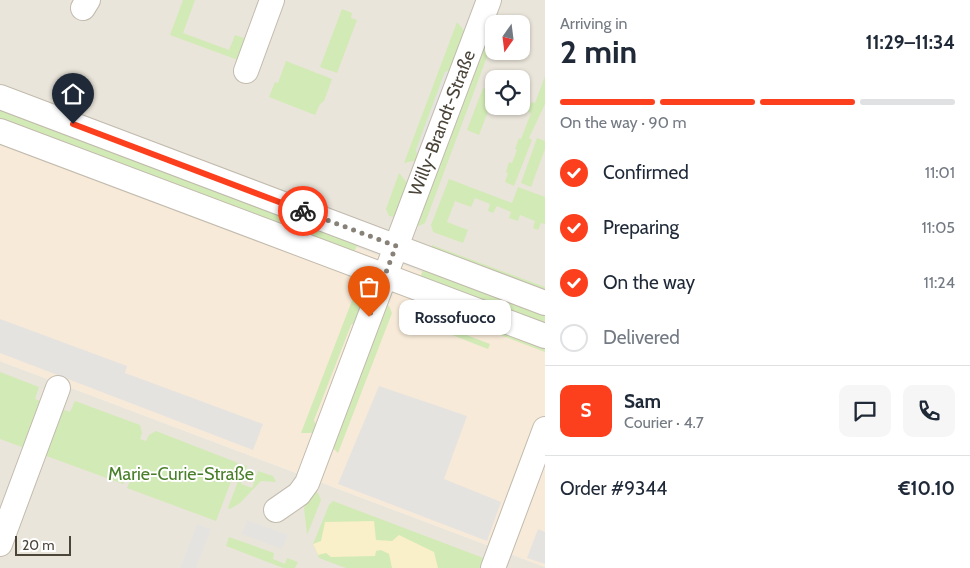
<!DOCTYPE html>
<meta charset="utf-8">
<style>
:root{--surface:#fff;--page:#f6f6f7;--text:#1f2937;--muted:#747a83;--line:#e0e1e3;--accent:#fc3f1d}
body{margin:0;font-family:Cabin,sans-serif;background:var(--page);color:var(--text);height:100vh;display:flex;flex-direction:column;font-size:19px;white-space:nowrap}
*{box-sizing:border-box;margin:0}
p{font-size:16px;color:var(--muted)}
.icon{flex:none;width:28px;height:28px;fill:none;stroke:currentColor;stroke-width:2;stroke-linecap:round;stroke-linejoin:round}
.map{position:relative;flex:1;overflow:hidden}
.sheet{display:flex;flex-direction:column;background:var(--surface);width:425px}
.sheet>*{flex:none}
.needle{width:32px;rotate:194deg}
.buttons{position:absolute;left:485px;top:15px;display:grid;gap:10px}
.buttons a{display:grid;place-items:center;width:45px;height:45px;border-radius:10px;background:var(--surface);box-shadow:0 1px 4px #0004;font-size:25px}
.scale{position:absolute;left:15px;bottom:12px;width:56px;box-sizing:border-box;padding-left:5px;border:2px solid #4b4439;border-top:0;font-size:14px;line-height:18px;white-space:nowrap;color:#4b4439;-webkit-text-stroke:4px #fff;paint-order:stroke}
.pin{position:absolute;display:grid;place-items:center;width:42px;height:42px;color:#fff;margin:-51px -21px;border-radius:50% 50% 50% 0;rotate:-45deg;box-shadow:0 0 5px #0007}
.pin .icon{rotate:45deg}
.courier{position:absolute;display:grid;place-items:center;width:50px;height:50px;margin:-25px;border:4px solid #fc3f1d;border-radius:50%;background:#fff;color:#222;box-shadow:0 1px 6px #0007}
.bubble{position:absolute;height:35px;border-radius:10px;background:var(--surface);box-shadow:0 1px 4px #0004;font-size:16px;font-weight:700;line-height:35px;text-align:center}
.overview em{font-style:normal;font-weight:700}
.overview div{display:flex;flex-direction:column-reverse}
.overview{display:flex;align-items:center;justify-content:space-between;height:85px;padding:0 15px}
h1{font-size:32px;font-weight:700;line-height:38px}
.bar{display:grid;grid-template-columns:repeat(4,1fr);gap:8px 5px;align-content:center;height:60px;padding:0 15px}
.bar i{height:6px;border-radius:4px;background:var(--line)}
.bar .active{background:var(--accent)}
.bar p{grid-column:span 4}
.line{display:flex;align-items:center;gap:12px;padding:0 15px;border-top:1px solid var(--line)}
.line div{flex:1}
.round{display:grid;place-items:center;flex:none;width:52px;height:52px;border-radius:10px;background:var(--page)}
ol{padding:0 15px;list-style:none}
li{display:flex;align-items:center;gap:15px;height:55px}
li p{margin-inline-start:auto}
li .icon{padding:5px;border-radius:50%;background:var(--accent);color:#fff;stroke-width:4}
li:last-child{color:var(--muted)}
li i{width:28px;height:28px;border:2px solid var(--line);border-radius:50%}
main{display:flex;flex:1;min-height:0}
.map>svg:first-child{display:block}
.residential{fill:#eae5da;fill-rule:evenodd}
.commercial{fill:#f7ead8}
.green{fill:#d2eab5}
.sand{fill:#f9efc9}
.parking{fill:#e5e3e0}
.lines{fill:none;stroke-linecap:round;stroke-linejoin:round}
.minor-casing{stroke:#c2bbae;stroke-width:26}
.minor{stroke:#fff;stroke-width:24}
.done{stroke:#878178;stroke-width:5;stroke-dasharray:0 9}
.route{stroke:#fc3f1d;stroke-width:6}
.labels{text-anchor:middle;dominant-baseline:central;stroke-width:4;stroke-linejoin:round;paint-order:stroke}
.street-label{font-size:18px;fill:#4b4439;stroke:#fff}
.park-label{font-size:18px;fill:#4a7f2a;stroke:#fff}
</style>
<main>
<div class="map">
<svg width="545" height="568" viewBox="0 0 545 568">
<rect width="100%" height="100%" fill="#f6f3ec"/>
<path class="residential" d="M 0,0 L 545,0 L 545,319 L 0,112 ZM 494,24 L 521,24 L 521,51 L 494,51 ZM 494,79 L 521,79 L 521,106 L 494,106 Z
M 0,361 L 545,567 L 545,568 L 0,568 Z"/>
<path class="commercial" d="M 0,112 L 545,319 L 545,567 L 0,361 Z"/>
<path class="green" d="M 183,0 L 195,0 L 183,33 L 229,50 L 235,35 L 244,38 L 238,60 L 170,35 Z
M 342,9 L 352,13 L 351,18 L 357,20 L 337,73 L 320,67 Z
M 457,22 L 466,33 L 452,70 L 445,72 L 416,150 L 418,160 L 404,163 Z
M 494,38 L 425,223 L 419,226 L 413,225 L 423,193 L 431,189 L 482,54 L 478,47 L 481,41 Z
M 286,61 L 332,79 L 324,101 L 320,104 L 315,115 L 269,97 L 275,82 L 278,83 Z
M 545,76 L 545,104 L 529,138 L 532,140 L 514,186 L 505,182 L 508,173 L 506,172 L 509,162 L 512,163 L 517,150 L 515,149 L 519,138 L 521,139 L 531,113 L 528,112 L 531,102 L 535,103 Z
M 483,88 L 494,92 L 494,96 L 479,135 L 467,130 Z
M 0,106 L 359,242 L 354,252 L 0,121 Z
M 537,138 L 545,141 L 545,149 L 531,187 L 521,183 Z
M 399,173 L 409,185 L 394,217 L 389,216 L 386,209 Z
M 449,179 L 512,203 L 518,187 L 545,197 L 545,224 L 541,223 L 538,230 L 533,228 L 535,221 L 520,215 L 518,221 L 509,218 L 511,212 L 497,206 L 493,213 L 488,211 L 490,204 L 475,198 L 471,207 L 455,201 L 447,222 L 468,230 L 463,243 L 433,232 L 431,225 Z
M 432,245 L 545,287 L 545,295 L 430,251 Z
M 423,270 L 545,313 L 545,327 L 419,280 Z
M 360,295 L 364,296 L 358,321 L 351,325 L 314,420 L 317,428 L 314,433 L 301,433 L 353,298 Z
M 414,295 L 545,346 L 545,352 L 412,302 Z
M 383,304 L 389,306 L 392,313 L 338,453 L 329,444 L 331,439 L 338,435 L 376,334 L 372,327 Z
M 435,323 L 490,344 L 488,349 L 434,328 Z
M 0,372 L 39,387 L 35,399 L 70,412 L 75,401 L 140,425 L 142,433 L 140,439 L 146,441 L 149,435 L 156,431 L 238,463 L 216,521 L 127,488 L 130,481 L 125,479 L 123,484 L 0,439 Z
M 244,465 L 247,466 L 241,484 L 252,488 L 258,471 L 273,476 L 276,482 L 261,481 L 240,503 L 230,509 L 228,508 Z
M 311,490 L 318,493 L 321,500 L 307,535 L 304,508 Z
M 333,501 L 486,559 L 483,568 L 346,568 L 319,558 L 313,544 L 329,505 Z
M 229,537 L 274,553 L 273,559 L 285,564 L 287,558 L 298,562 L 295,568 L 283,568 L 226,546 Z"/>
<path class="sand" d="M 374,521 L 376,540 L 392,541 L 399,535 L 434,552 L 438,568 L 392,568 L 389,554 L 381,550 L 376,551 L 375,556 L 331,557 L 326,553 L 318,555 L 313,544 L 321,541 L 325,522 Z"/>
<path class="parking" d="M 452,70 L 419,158 L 416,150 L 445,72 Z
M 0,319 L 127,366 L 125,373 L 263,424 L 253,450 L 0,353 Z
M 379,386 L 467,416 L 444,479 L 501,502 L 487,541 L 338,484 Z
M 247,520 L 288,535 L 282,549 L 242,534 Z
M 197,524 L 211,529 L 196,568 L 180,568 Z
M 538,529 L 545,532 L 545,564 L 527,558 Z"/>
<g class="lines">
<defs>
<path id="minor" d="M 83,8 L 88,0
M 246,71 L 272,0
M 0,97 L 545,303
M 0,131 L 545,336
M 276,510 L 299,494 L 307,483 L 489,0
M 0,544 L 58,388
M 493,568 L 545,429"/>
</defs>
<use href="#minor" class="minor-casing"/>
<use href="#minor" class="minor"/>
</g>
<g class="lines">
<path class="done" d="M 303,211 L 396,246 L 369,317"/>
<path class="route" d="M 73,124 L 303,211"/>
</g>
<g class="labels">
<g class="street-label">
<text transform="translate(442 123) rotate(-69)">Willy-Brandt-Straße</text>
</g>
<g class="park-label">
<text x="181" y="474">Marie-Curie-Straße</text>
</g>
</g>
</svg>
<div class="buttons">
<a><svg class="needle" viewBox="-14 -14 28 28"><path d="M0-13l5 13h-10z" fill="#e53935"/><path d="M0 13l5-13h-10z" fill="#747a83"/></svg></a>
<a><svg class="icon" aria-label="locate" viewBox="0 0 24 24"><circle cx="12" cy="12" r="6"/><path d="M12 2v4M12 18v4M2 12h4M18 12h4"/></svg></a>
</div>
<div class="scale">20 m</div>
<div class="pin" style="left:369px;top:317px;background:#ea580c"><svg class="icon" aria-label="bag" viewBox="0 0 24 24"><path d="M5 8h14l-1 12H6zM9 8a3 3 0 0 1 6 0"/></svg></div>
<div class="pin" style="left:73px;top:124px;background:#1f2937"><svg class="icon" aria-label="home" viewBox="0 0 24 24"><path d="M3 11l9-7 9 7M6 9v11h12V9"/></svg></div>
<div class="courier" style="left:303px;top:211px"><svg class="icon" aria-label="bike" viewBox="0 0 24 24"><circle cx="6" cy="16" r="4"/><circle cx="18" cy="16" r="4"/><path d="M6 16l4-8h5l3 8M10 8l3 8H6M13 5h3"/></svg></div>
<div class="bubble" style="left:399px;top:300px;width:112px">Rossofuoco</div>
</div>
<section class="sheet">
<div class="overview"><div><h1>2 min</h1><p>Arriving in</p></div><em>11:29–11:34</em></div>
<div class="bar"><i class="active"></i><i class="active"></i><i class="active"></i><i></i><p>On the way · 90 m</p></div>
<ol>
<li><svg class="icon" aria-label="check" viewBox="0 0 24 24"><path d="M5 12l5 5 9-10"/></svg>Confirmed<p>11:01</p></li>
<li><svg class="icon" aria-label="check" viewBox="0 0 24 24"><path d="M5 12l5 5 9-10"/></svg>Preparing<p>11:05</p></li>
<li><svg class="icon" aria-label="check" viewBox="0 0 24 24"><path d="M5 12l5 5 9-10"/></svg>On the way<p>11:24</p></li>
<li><i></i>Delivered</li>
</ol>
<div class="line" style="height:90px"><b class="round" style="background:var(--accent);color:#fff">S</b><div><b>Sam</b><p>Courier · 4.7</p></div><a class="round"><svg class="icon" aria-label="chat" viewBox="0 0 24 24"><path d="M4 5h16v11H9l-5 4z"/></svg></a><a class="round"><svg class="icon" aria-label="phone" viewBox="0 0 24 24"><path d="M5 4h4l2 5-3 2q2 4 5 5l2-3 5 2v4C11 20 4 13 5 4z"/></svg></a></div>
<div class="line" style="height:65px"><div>Order #9344</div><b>€10.10</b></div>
</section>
</main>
